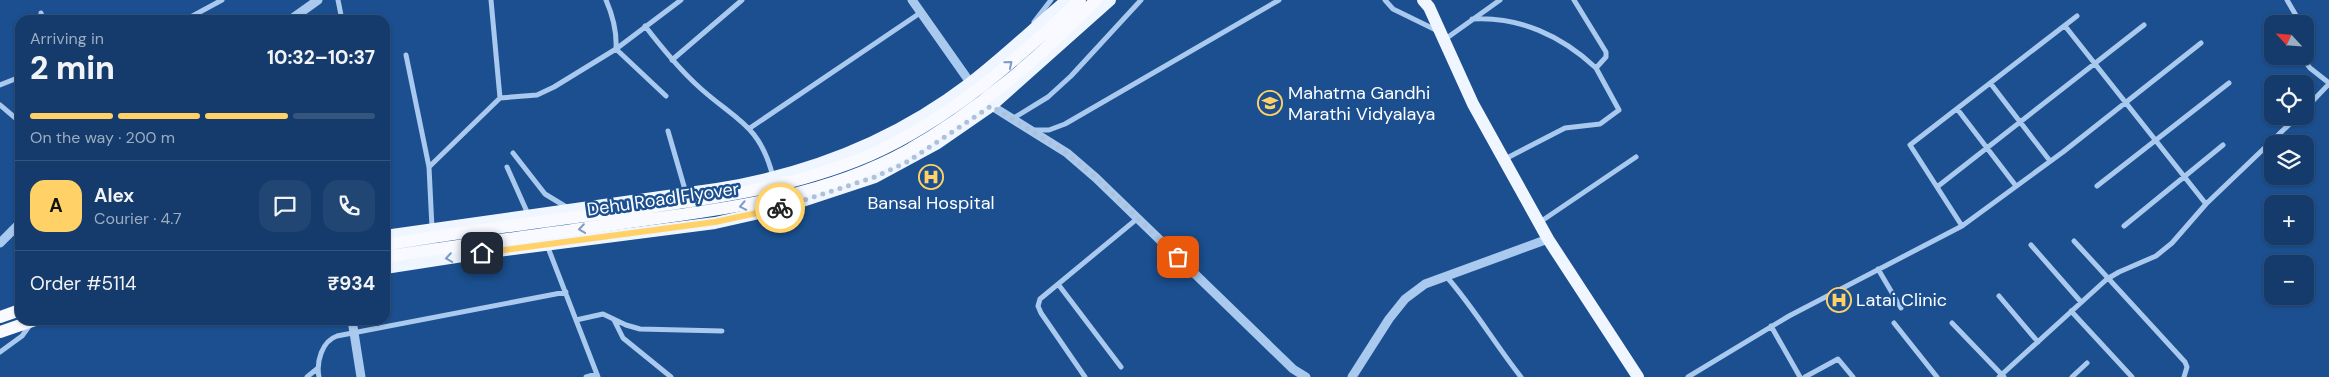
<!DOCTYPE html>
<meta charset="utf-8">
<style>
:root{--surface:#143b6b;--page:#214673;--text:#f1f3f6;--muted:#9dadc1;--line:#33557e;--accent:#ffd166}
body{margin:0;font-family:"DM Sans",sans-serif;background:var(--page);color:var(--text);height:100vh;display:flex;flex-direction:column;font-size:19px;white-space:nowrap}
*{box-sizing:border-box;margin:0}
p{font-size:16px;color:var(--muted)}
.icon{flex:none;width:28px;height:28px;fill:none;stroke:currentColor;stroke-width:2;stroke-linecap:round;stroke-linejoin:round}
.map{position:relative;flex:1;overflow:hidden}
.details{position:absolute;left:15px;top:15px;width:375px;height:310px;display:flex;flex-direction:column;background:var(--surface);border-radius:15px;box-shadow:0 1px 4px #0004,0 0 0 1px var(--line)}
.details>*{flex:none}
.needle{width:32px;rotate:296deg}
.fabs{position:absolute;left:2264px;top:15px;display:grid;gap:10px}
.fabs a{display:grid;place-items:center;width:50px;height:50px;border-radius:10px;background:var(--surface);box-shadow:0 1px 4px #0004,0 0 0 1px var(--line);font-size:25px}
.pin{position:absolute;display:grid;place-items:center;width:42px;height:42px;color:#fff;margin:-21px;border-radius:10px;box-shadow:0 2px 8px #0006}
.courier{position:absolute;display:grid;place-items:center;width:50px;height:50px;margin:-25px;border:4px solid #ffd166;border-radius:50%;background:#fff;color:#222;box-shadow:0 1px 6px #0007}
.overview em{font-style:normal;font-weight:800}
.overview div{display:flex;flex-direction:column-reverse}
.overview{display:flex;align-items:center;justify-content:space-between;height:85px;padding:0 15px}
h1{font-size:32px;font-weight:800;line-height:38px}
.bar{display:grid;grid-template-columns:repeat(4,1fr);gap:8px 5px;align-content:center;height:60px;padding:0 15px}
.bar i{height:6px;border-radius:4px;background:var(--line)}
.bar .current{background:var(--accent)}
.bar p{grid-column:span 4}
.line{display:flex;align-items:center;gap:12px;padding:0 15px;border-top:1px solid var(--line)}
.line div{flex:1}
.round{display:grid;place-items:center;flex:none;width:52px;height:52px;border-radius:15px;background:var(--page)}
.map>svg:first-child{display:block}
.lines{fill:none;stroke-linecap:round;stroke-linejoin:round}
.minor{stroke:#a9c9ee;stroke-width:5}
.tertiary{stroke:#a9c9ee;stroke-width:9}
.primary{stroke:#f0f6ff;stroke-width:12}
.trunk{stroke:#f8faff;stroke-width:12}
.trunk-bridge{stroke:#f8faff;stroke-width:12}
.oneway{stroke:#7e9cc1}
.oneway2{stroke:#7b9ac1}
.done{stroke:#afc1d8;stroke-width:5;stroke-dasharray:0 9}
.route{stroke:#ffd166;stroke-width:6}
.labels{text-anchor:middle;dominant-baseline:central;stroke-width:5;stroke-linejoin:round;paint-order:stroke}
.poi-label{font-size:18px;fill:#fff;stroke:#1b4f8f;text-anchor:start}
.street-label{font-size:18px;fill:#fff;stroke:#1b4f8f}
</style>
<div class="map">
<svg width="2329" height="377" viewBox="0 0 2329 377">
<rect width="100%" height="100%" fill="#1b4f8f"/>
<g class="lines">
<path class="minor" d="M 338,0 L 342,20
M 606,0 C 613,16 617,31 616,49 L 666,96
M 1385,0 L 1393,9 L 1438,31
M 2287,0 L 2301,24
M 41,13 L 43,20
M 1472,19 C 1519,16 1562,36 1596,68
M 185,20 L 222,0
M 1034,22 L 1051,0
M 645,26 C 662,48 679,69 699,87 C 735,120 760,124 773,177
M 2065,26 L 2206,204
M 1444,40 L 1500,0
M 406,55 L 429,167 L 432,228
M 2301,56 L 2310,68 L 2329,83
M 672,60 L 742,0
M 1991,84 L 2050,161
M 0,85 L 20,77
M 500,98 L 537,95 L 554,87 L 616,49 L 681,0
M 0,105 L 20,122
M 2305,109 L 2329,84
M 1958,110 L 2016,186
M 1012,119 L 1048,97 L 1071,76 L 1141,0
M 750,128 L 920,13
M 1034,130 L 1049,130 L 1065,124 L 1279,0
M 668,131 L 686,193
M 513,153 L 545,194 L 568,208
M 1505,159 L 1565,128 L 1600,124 L 1619,110 L 1596,68 L 1606,57 L 1606,52 L 1574,0
M 429,167 L 500,98 L 491,0
M 507,167 L 528,214
M 2097,186 L 2229,83
M 1937,187 L 2144,25
M 1540,222 L 1636,157
M 1962,226 L 1910,145 L 2077,16
M 2124,226 L 2223,145
M 2074,241 L 2185,362 L 2187,367 L 2184,377
M 547,245 L 598,377
M 2031,245 L 2081,302
M 1878,269 L 1901,308
M 1446,276 C 1474,308 1495,344 1521,377
M 1058,284 L 1121,367
M 1999,296 L 2038,342
M 2071,311 L 2132,377
M 576,320 L 603,314 L 626,325 L 640,329 L 722,331
M 614,320 L 623,338 L 671,377
M 1894,323 L 1937,377
M 1952,323 L 2004,377
M 1771,326 L 1800,377
M 0,352 L 22,336 L 30,325
M 307,377 L 318,368
M 319,377 C 316,362 322,341 337,336 L 566,292
M 586,377 L 597,374
M 1085,377 L 1041,313 L 1038,306 L 1040,299 L 1138,218
M 1688,377 L 1789,316 L 1962,226 L 2063,152 L 2201,43
M 1805,377 L 1838,359 L 1853,377
M 1999,377 L 2107,279 L 2119,272 L 2156,256 L 2172,243 L 2206,204 L 2298,116
M 2072,377 L 2087,363"/>
<path class="tertiary" d="M 912,0 L 974,88
M 290,20 L 318,0
M 987,103 L 1067,153 L 1096,178 L 1293,369 L 1306,377
M 0,243 L 20,223
M 352,320 L 361,377
M 1352,377 L 1389,319 L 1405,299 L 1425,284 L 1548,239"/>
<path class="primary" d="M 1423,0 L 1429,7 L 1473,104 L 1548,239 L 1638,377
M 385,236 L 717,189 C 809,174 894,141 969,84 C 1003,58 1034,28 1067,0
M 385,268 L 482,253 L 715,223 L 781,208 L 875,177 L 936,144 L 991,106 L 1110,0"/>
<path class="trunk" d="M 0,317 L 20,310
M 0,332 L 35,320"/>
<path class="trunk-bridge" d="M 385,245 C 461,232 538,222 614,212 C 701,200 789,190 870,155 C 949,120 1018,59 1080,0
M 385,257 C 466,244 547,234 629,222 C 723,209 822,198 907,151 C 977,112 1039,57 1096,0"/>
</g>
<defs><path id="oneway-chevron" d="M-2-3.5L2.5 0L-2 3.5" fill="none" stroke-width="1.6" stroke-linecap="round" stroke-linejoin="round" transform="scale(1.25)"/></defs>
<g class="oneway">
<use href="#oneway-chevron" transform="translate(1009 64) rotate(-40)"/>
<use href="#oneway-chevron" transform="translate(743 206) rotate(169)"/>
<use href="#oneway-chevron" transform="translate(582 229) rotate(172)"/>
</g>
<use class="oneway2" href="#oneway-chevron" transform="translate(449 258) rotate(171)"/>
<g class="lines">
<path class="done" d="M 780,208 L 875,177 L 907,162 L 991,106 L 1067,153 L 1096,178 L 1178,257"/>
<path class="route" d="M 482,253 L 715,222 L 780,208"/>
</g>
<defs>
<symbol id="school-ring" viewBox="-11 -11 22 22"><circle r="9.5" fill="#1b4f8f" stroke="#ffd166" stroke-width="1.5"/><path d="M0-5L7-2L0 1L-7-2ZM-4 1L0 2.5L4 1V4Q0 6-4 4Z" fill="#ffd166"/></symbol>
<symbol id="hospital-ring" viewBox="-11 -11 22 22"><circle r="9.5" fill="#1b4f8f" stroke="#ffd166" stroke-width="1.5"/><path d="M-5-5h3v3.5h4V-5h3V5h-3V1.5h-4V5h-3Z" fill="#ffd166"/></symbol>
</defs>
<g fill-rule="evenodd">
<use href="#school-ring" x="1256" y="89" width="28" height="28"/>
<use href="#hospital-ring" x="917" y="163" width="28" height="28"/>
<use href="#hospital-ring" x="1825" y="286" width="28" height="28"/>
</g>
<g class="labels">
<g class="poi-label">
<text x="1288" y="93">Mahatma Gandhi<tspan x="1288" dy="21">Marathi Vidyalaya</tspan></text>
<text x="931" y="203" text-anchor="middle">Bansal Hospital</text>
<text x="1856" y="300">Latai Clinic</text>
</g>
<g class="street-label">
<text transform="translate(663 199) rotate(-8)">Dehu Road Flyover</text>
</g>
</g>
</svg>
<div class="fabs">
<a><svg class="needle" viewBox="-14 -14 28 28"><path d="M0-13l5 13h-10z" fill="#e53935"/><path d="M0 13l5-13h-10z" fill="#9dadc1"/></svg></a>
<a><svg class="icon" aria-label="locate" viewBox="0 0 24 24"><circle cx="12" cy="12" r="6"/><path d="M12 2v4M12 18v4M2 12h4M18 12h4"/></svg></a>
<a><svg class="icon" aria-label="layers" viewBox="0 0 24 24"><path d="M12 4l9 5-9 5-9-5zM3 14l9 5 9-5"/></svg></a>
<a>+</a>
<a>−</a>
</div>
<div class="pin" style="left:1178px;top:257px;background:#ea580c"><svg class="icon" aria-label="bag" viewBox="0 0 24 24"><path d="M5 8h14l-1 12H6zM9 8a3 3 0 0 1 6 0"/></svg></div>
<div class="pin" style="left:482px;top:253px;background:#1f2937"><svg class="icon" aria-label="home" viewBox="0 0 24 24"><path d="M3 11l9-7 9 7M6 9v11h12V9"/></svg></div>
<div class="courier" style="left:780px;top:208px"><svg class="icon" aria-label="bike" viewBox="0 0 24 24"><circle cx="6" cy="16" r="4"/><circle cx="18" cy="16" r="4"/><path d="M6 16l4-8h5l3 8M10 8l3 8H6M13 5h3"/></svg></div>
<section class="details">
<div class="overview"><div><h1>2 min</h1><p>Arriving in</p></div><em>10:32–10:37</em></div>
<div class="bar"><i class="current"></i><i class="current"></i><i class="current"></i><i></i><p>On the way · 200 m</p></div>
<div class="line" style="height:90px"><b class="round" style="background:var(--accent);color:#111">A</b><div><b>Alex</b><p>Courier · 4.7</p></div><a class="round"><svg class="icon" aria-label="chat" viewBox="0 0 24 24"><path d="M4 5h16v11H9l-5 4z"/></svg></a><a class="round"><svg class="icon" aria-label="phone" viewBox="0 0 24 24"><path d="M5 4h4l2 5-3 2q2 4 5 5l2-3 5 2v4C11 20 4 13 5 4z"/></svg></a></div>
<div class="line" style="height:65px"><div>Order #5114</div><b>₹934</b></div>
</section>
</div>
